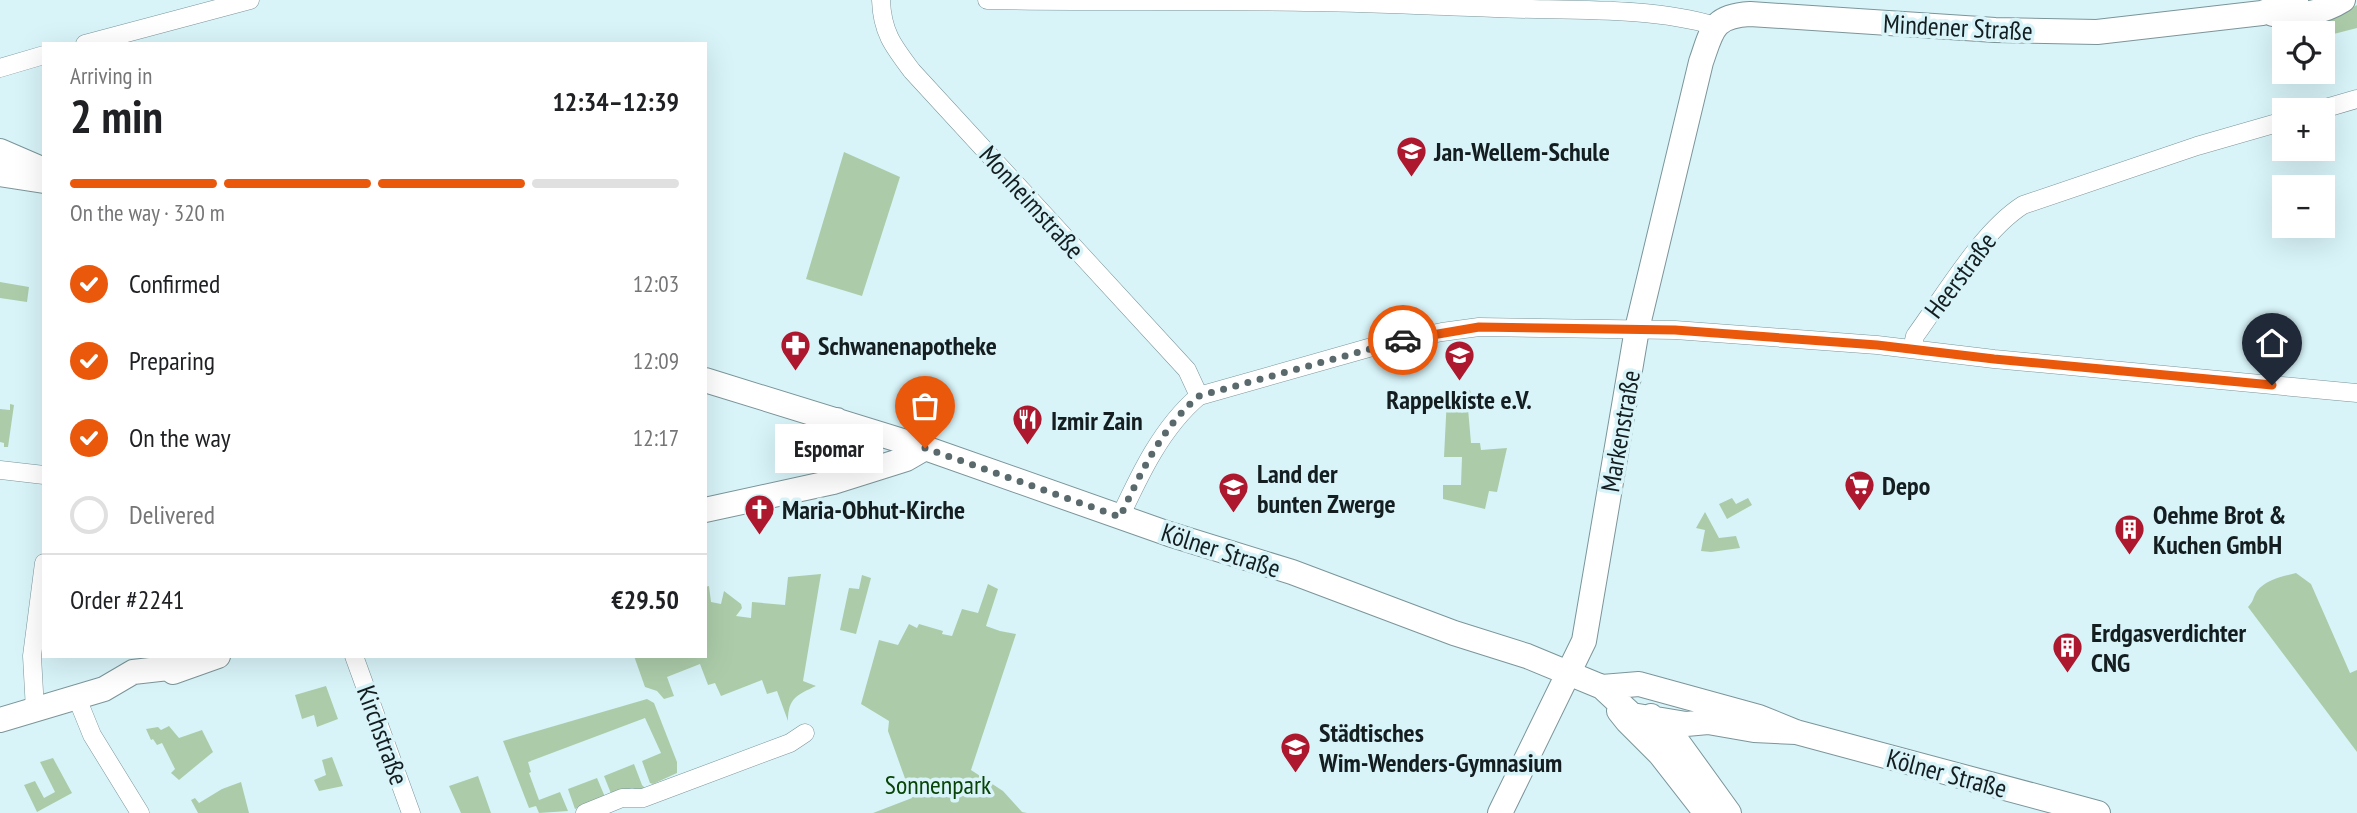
<!DOCTYPE html>
<meta charset="utf-8">
<style>
:root{--surface:#fff;--page:#f6f6f6;--text:#202124;--muted:#757577;--line:#e0e0e0;--accent:#ea580c}
body{margin:0;font-family:"PT Sans Narrow",sans-serif;background:var(--page);color:var(--text);height:100vh;display:flex;flex-direction:column;font-size:26px;white-space:nowrap}
*{box-sizing:border-box;margin:0}
p{font-size:23px;color:var(--muted)}
.icon{flex:none;width:38px;height:38px;fill:none;stroke:currentColor;stroke-width:2;stroke-linecap:round;stroke-linejoin:round}
.map{position:relative;flex:1;overflow:hidden}
.details{position:absolute;left:42px;top:42px;width:665px;height:616px;display:flex;flex-direction:column;background:var(--surface);border-radius:0px;box-shadow:0 7px 28px #0002}
.details>*{flex:none}
.fabs{position:absolute;left:2272px;top:21px;display:grid;gap:14px}
.fabs a{display:grid;place-items:center;width:63px;height:63px;border-radius:0px;background:var(--surface);box-shadow:0 7px 28px #0002;font-size:35px}
.pin{position:absolute;display:grid;place-items:center;width:60px;height:60px;color:#fff;margin:-72px -30px;border-radius:50% 50% 50% 0;rotate:-45deg;box-shadow:0 0 7px #0007}
.pin .icon{rotate:45deg}
.courier{position:absolute;display:grid;place-items:center;width:70px;height:70px;margin:-35px;border:5px solid #ea580c;border-radius:50%;background:#fff;color:#222;box-shadow:0 2px 9px #0007}
.bubble{position:absolute;height:49px;border-radius:0px;background:var(--surface);box-shadow:0 7px 28px #0002;font-size:23px;font-weight:700;line-height:49px;text-align:center}
.summary em{font-style:normal;font-weight:700}
.summary div{display:flex;flex-direction:column-reverse}
.summary{display:flex;align-items:center;justify-content:space-between;height:119px;padding:0 28px}
h1{font-size:46px;font-weight:700;line-height:52px}
.bar{display:grid;grid-template-columns:repeat(4,1fr);gap:10px 7px;align-content:center;height:84px;padding:0 28px}
.bar i{height:9px;border-radius:5px;background:var(--line)}
.bar .current{background:var(--accent)}
.bar p{grid-column:span 4}
.line{display:flex;align-items:center;gap:18px;padding:0 28px;border-top:2px solid var(--line)}
.line div{flex:1}
ol{padding:0 28px;list-style:none}
li{display:flex;align-items:center;gap:21px;height:77px}
li p{margin-inline-start:auto}
li .icon{padding:7px;border-radius:50%;background:var(--accent);color:#fff;stroke-width:4}
li:last-child{color:var(--muted)}
li i{width:38px;height:38px;border:4px solid var(--line);border-radius:50%}
.map>svg:first-child{display:block}
.green{fill:#accca9}
.lines{fill:none;stroke-linecap:round;stroke-linejoin:round}
.street-casing{stroke:#7b9599;stroke-width:19}
.secondary-casing{stroke:#7b9599;stroke-width:26}
.street{stroke:#fff;stroke-width:18}
.secondary{stroke:#fff;stroke-width:24}
.done{stroke:#59696c;stroke-width:7;stroke-dasharray:0 12.6}
.route{stroke:#ea580c;stroke-width:9}
.labels{text-anchor:middle;dominant-baseline:central;stroke-width:7;stroke-linejoin:round;paint-order:stroke}
.street-label{font-size:26px;fill:#141e20;stroke:#d8f4f9}
.poi-label{font-size:26px;font-weight:bold;fill:#141e20;stroke:#d8f4f9;text-anchor:start}
.park-label{font-size:26px;fill:#084407;stroke:#d8f4f9}
</style>
<div class="map">
<svg width="2357" height="813" viewBox="0 0 2357 813">
<rect width="100%" height="100%" fill="#d8f4f9"/>
<path class="green" d="M 2357,5 L 2357,28 L 2322,37 L 2322,33 L 2301,33 L 2293,27 L 2332,18 Z
M 844,152 L 900,177 L 862,296 L 806,279 Z
M 0,282 L 29,287 L 27,302 L 0,298 Z
M 1470,390 L 1471,394 L 1467,397 L 1471,443 L 1480,443 L 1481,450 L 1507,448 L 1497,492 L 1489,491 L 1485,509 L 1443,499 L 1443,485 L 1461,485 L 1462,457 L 1444,457 L 1447,397 Z
M 10,404 L 14,405 L 8,447 L 4,447 L 4,443 L 0,442 L 0,409 L 10,410 Z
M 1732,498 L 1736,504 L 1748,498 L 1752,505 L 1727,519 L 1719,504 Z
M 1705,512 L 1719,538 L 1736,536 L 1740,548 L 1711,552 L 1701,551 L 1705,530 L 1696,528 Z
M 2296,573 L 2311,584 L 2350,673 L 2357,670 L 2357,752 L 2248,607 C 2254,601 2253,597 2257,591 C 2266,579 2284,576 2296,573 Z
M 821,574 L 803,681 L 816,686 C 797,695 788,698 788,721 L 777,691 L 767,694 L 762,680 L 721,696 L 715,683 L 708,685 L 700,664 L 667,677 L 674,696 L 664,699 L 657,691 L 645,687 L 634,656 L 705,656 L 705,587 L 709,586 L 711,602 L 721,604 L 724,591 L 741,604 L 742,608 L 736,616 L 751,618 L 752,602 L 785,605 L 788,577 Z
M 862,575 L 871,578 L 856,634 L 840,630 L 849,588 L 859,589 Z
M 988,584 L 998,589 L 986,626 L 1000,631 L 1016,634 L 971,770 L 1003,791 L 1022,812 L 1027,813 L 873,813 L 912,798 L 888,731 L 889,721 L 861,704 L 879,640 L 898,645 L 909,624 L 917,628 L 919,624 L 943,631 L 942,634 L 952,636 L 962,609 L 978,613 Z
M 326,686 L 338,719 L 317,727 L 314,715 L 302,719 L 295,695 Z
M 647,699 L 654,703 L 677,762 L 677,773 L 653,784 L 650,783 L 642,761 L 661,753 L 645,718 L 528,762 L 531,772 L 529,773 L 539,800 L 560,792 L 568,811 L 539,813 L 536,806 L 529,808 L 503,741 Z
M 169,726 L 179,738 L 202,730 L 213,752 L 179,780 L 171,773 L 175,769 L 162,743 L 157,745 L 153,739 L 151,740 L 146,729 L 158,727 L 161,730 Z
M 332,757 L 343,786 L 319,791 L 314,780 L 326,775 L 322,760 Z
M 53,758 L 72,793 L 37,812 L 24,785 L 35,781 L 44,798 L 55,792 L 40,762 Z
M 634,764 L 642,785 L 645,788 L 640,791 L 632,788 L 612,796 L 604,776 Z
M 478,776 L 491,813 L 461,813 L 449,786 Z
M 597,778 L 605,797 L 575,809 L 568,789 Z
M 241,782 L 249,813 L 198,813 L 191,800 L 195,798 L 199,803 L 222,789 Z"/>
<g class="lines">
<defs>
<path id="street" d="M 881,0 C 882,32 893,46 912,71 L 1187,370 L 1199,396
M 987,0 C 1096,2 1206,0 1315,2 C 1375,3 1435,6 1495,8 C 1563,11 1651,6 1715,26
M 85,44 L 250,0
M 0,68 L 44,55
M 2319,110 L 2357,99
M 1912,349 L 1915,336 C 1945,295 1982,231 2023,205 L 2197,146 L 2284,121
M 0,470 L 44,475
M 1120,517 C 1140,474 1162,427 1199,396 L 1379,345 L 1442,332 L 1479,327 L 1675,330 L 1877,345 L 1994,359 L 2357,393
M 354,656 L 411,813
M 77,698 L 92,735 L 140,813
M 35,710 L 32,656 L 44,563
M 585,813 L 622,798 L 643,798 L 790,743 L 805,733"/>
<path id="secondary" d="M 2273,14 C 2299,16 2321,14 2343,0
M 0,151 L 44,170
M 0,174 L 44,181
M 705,380 L 925,448 L 1169,534 L 1292,572 L 1454,633 L 1527,656 L 1602,687 L 1632,715 L 1686,724 L 1708,722 L 1754,730 L 1796,732
M 834,481 L 844,473 L 856,454 C 857,439 848,430 837,420
M 705,510 L 833,482 L 906,459 L 925,448
M 173,672 L 218,656
M 1602,687 L 1639,684 L 1759,717 L 1796,732 L 2098,813
M 1619,711 L 1627,721 L 1660,754 L 1706,813
M 1651,716 L 1677,741 L 1729,813
M 0,720 L 104,689 L 133,672 L 186,666
M 1500,813 L 1584,641 L 1637,329 L 1701,62 C 1712,31 1712,16 1750,14 L 1995,30 L 2097,32 L 2262,13 L 2296,0"/>
</defs>
<use href="#street" class="street-casing"/>
<use href="#secondary" class="secondary-casing"/>
<use href="#street" class="street"/>
<use href="#secondary" class="secondary"/>
</g>
<g class="lines">
<path class="done" d="M 925,448 L 1120,517 C 1140,474 1162,427 1199,396 L 1403,340"/>
<path class="route" d="M 1403,340 L 1479,327 L 1675,330 L 1877,345 L 1994,359 L 2272,385"/>
</g>
<defs>
<symbol id="school-pin" viewBox="-11 -11 22 30"><path d="M0 17L-7.5 6A9.5 9.5 0 1 1 7.5 6Z" fill="#ad182f" stroke="#d8f4f9"/><path d="M0-5L7-2L0 1L-7-2ZM-4 1L0 2.5L4 1V4Q0 6-4 4Z" fill="#fff"/></symbol>
<symbol id="pharmacy-pin" viewBox="-11 -11 22 30"><path d="M0 17L-7.5 6A9.5 9.5 0 1 1 7.5 6Z" fill="#ad182f" stroke="#d8f4f9"/><path d="M-2-6h4v4h4v4h-4v4h-4v-4h-4v-4h4Z" fill="#fff"/></symbol>
<symbol id="restaurant-pin" viewBox="-11 -11 22 30"><path d="M0 17L-7.5 6A9.5 9.5 0 1 1 7.5 6Z" fill="#ad182f" stroke="#d8f4f9"/><path d="M-5-6h1v4h1v-4h1v4h1v-4h1v5L-1.5 .5V6h-2V.5L-5-1ZM5-6V6H3V1.5H1.5Q1.5-4 5-6Z" fill="#fff"/></symbol>
<symbol id="supermarket-pin" viewBox="-11 -11 22 30"><path d="M0 17L-7.5 6A9.5 9.5 0 1 1 7.5 6Z" fill="#ad182f" stroke="#d8f4f9"/><path d="M-6-5.5h2.5l.6 2H6L4.5 2H-2.5L-4.4-4H-6ZM-1.5 3.2a1.3 1.3 0 1 0 .1 0ZM3 3.2a1.3 1.3 0 1 0 .1 0Z" fill="#fff"/></symbol>
<symbol id="church-pin" viewBox="-11 -11 22 30"><path d="M0 17L-7.5 6A9.5 9.5 0 1 1 7.5 6Z" fill="#ad182f" stroke="#d8f4f9"/><path d="M-1.2-6h2.4v3.5h3.3v2.4h-3.3V6h-2.4V-.1h-3.3v-2.4h3.3Z" fill="#fff"/></symbol>
<symbol id="building-pin" viewBox="-11 -11 22 30"><path d="M0 17L-7.5 6A9.5 9.5 0 1 1 7.5 6Z" fill="#ad182f" stroke="#d8f4f9"/><path d="M-4-6H4V6H1V3H-1V6H-4ZM-2.5-4.3h1.7v1.8h-1.7ZM.8-4.3h1.7v1.8H.8ZM-2.5-1h1.7V.8h-1.7ZM.8-1h1.7V.8H.8Z" fill="#fff"/></symbol>
</defs>
<g fill-rule="evenodd">
<use href="#school-pin" x="1394" y="134" width="35" height="47"/>
<use href="#pharmacy-pin" x="778" y="328" width="35" height="47"/>
<use href="#school-pin" x="1442" y="338" width="35" height="47"/>
<use href="#restaurant-pin" x="1010" y="402" width="35" height="47"/>
<use href="#supermarket-pin" x="1842" y="468" width="35" height="47"/>
<use href="#school-pin" x="1216" y="470" width="35" height="47"/>
<use href="#church-pin" x="742" y="492" width="35" height="47"/>
<use href="#building-pin" x="2112" y="512" width="35" height="47"/>
<use href="#building-pin" x="2050" y="630" width="35" height="47"/>
<use href="#school-pin" x="1278" y="730" width="35" height="47"/>
</g>
<g class="labels">
<g class="street-label">
<text transform="translate(1958 27) rotate(3)">Mindener Straße</text>
<text transform="translate(1032 202) rotate(48)">Monheimstraße</text>
<text transform="translate(1960 275) rotate(-53)">Heerstraße</text>
<text transform="translate(1620 431) rotate(-80)">Markenstraße</text>
<text transform="translate(1221 550) rotate(18)">Kölner Straße</text>
<text transform="translate(383 735) rotate(70)">Kirchstraße</text>
<text transform="translate(1947 773) rotate(15)">Kölner Straße</text>
</g>
<g class="poi-label">
<text x="1434" y="151">Jan-Wellem-Schule</text>
<text x="818" y="345">Schwanenapotheke</text>
<text x="1459" y="399" text-anchor="middle">Rappelkiste e.V.</text>
<text x="1051" y="420">Izmir Zain</text>
<text x="1257" y="473">Land der<tspan x="1257" dy="30">bunten Zwerge</tspan></text>
<text x="1882" y="485">Depo</text>
<text x="782" y="509">Maria-Obhut-Kirche</text>
<text x="2153" y="514">Oehme Brot &amp;<tspan x="2153" dy="30">Kuchen GmbH</tspan></text>
<text x="2091" y="632">Erdgasverdichter<tspan x="2091" dy="30">CNG</tspan></text>
<text x="1319" y="732">Städtisches<tspan x="1319" dy="30">Wim-Wenders-Gymnasium</tspan></text>
</g>
<g class="park-label">
<text x="938" y="784">Sonnenpark</text>
</g>
</g>
</svg>
<div class="fabs">
<a><svg class="icon" aria-label="locate" viewBox="0 0 24 24"><circle cx="12" cy="12" r="6"/><path d="M12 2v4M12 18v4M2 12h4M18 12h4"/></svg></a>
<a>+</a>
<a>−</a>
</div>
<div class="pin" style="left:925px;top:448px;background:#ea580c"><svg class="icon" aria-label="bag" viewBox="0 0 24 24"><path d="M5 8h14l-1 12H6zM9 8a3 3 0 0 1 6 0"/></svg></div>
<div class="pin" style="left:2272px;top:385px;background:#1f2937"><svg class="icon" aria-label="home" viewBox="0 0 24 24"><path d="M3 11l9-7 9 7M6 9v11h12V9"/></svg></div>
<div class="courier" style="left:1403px;top:340px"><svg class="icon" aria-label="car" viewBox="0 0 24 24"><path d="M5 17H2v-5l4-1 3-4h7l3 4 3 1v5h-3M9 17h6M6 11h13"/><circle cx="7" cy="17" r="2"/><circle cx="17" cy="17" r="2"/></svg></div>
<div class="bubble" style="left:775px;top:424px;width:108px">Espomar</div>
<section class="details">
<div class="summary"><div><h1>2 min</h1><p>Arriving in</p></div><em>12:34–12:39</em></div>
<div class="bar"><i class="current"></i><i class="current"></i><i class="current"></i><i></i><p>On the way · 320 m</p></div>
<ol>
<li><svg class="icon" aria-label="check" viewBox="0 0 24 24"><path d="M5 12l5 5 9-10"/></svg>Confirmed<p>12:03</p></li>
<li><svg class="icon" aria-label="check" viewBox="0 0 24 24"><path d="M5 12l5 5 9-10"/></svg>Preparing<p>12:09</p></li>
<li><svg class="icon" aria-label="check" viewBox="0 0 24 24"><path d="M5 12l5 5 9-10"/></svg>On the way<p>12:17</p></li>
<li><i></i>Delivered</li>
</ol>
<div class="line" style="height:91px"><div>Order #2241</div><b>€29.50</b></div>
</section>
</div>
